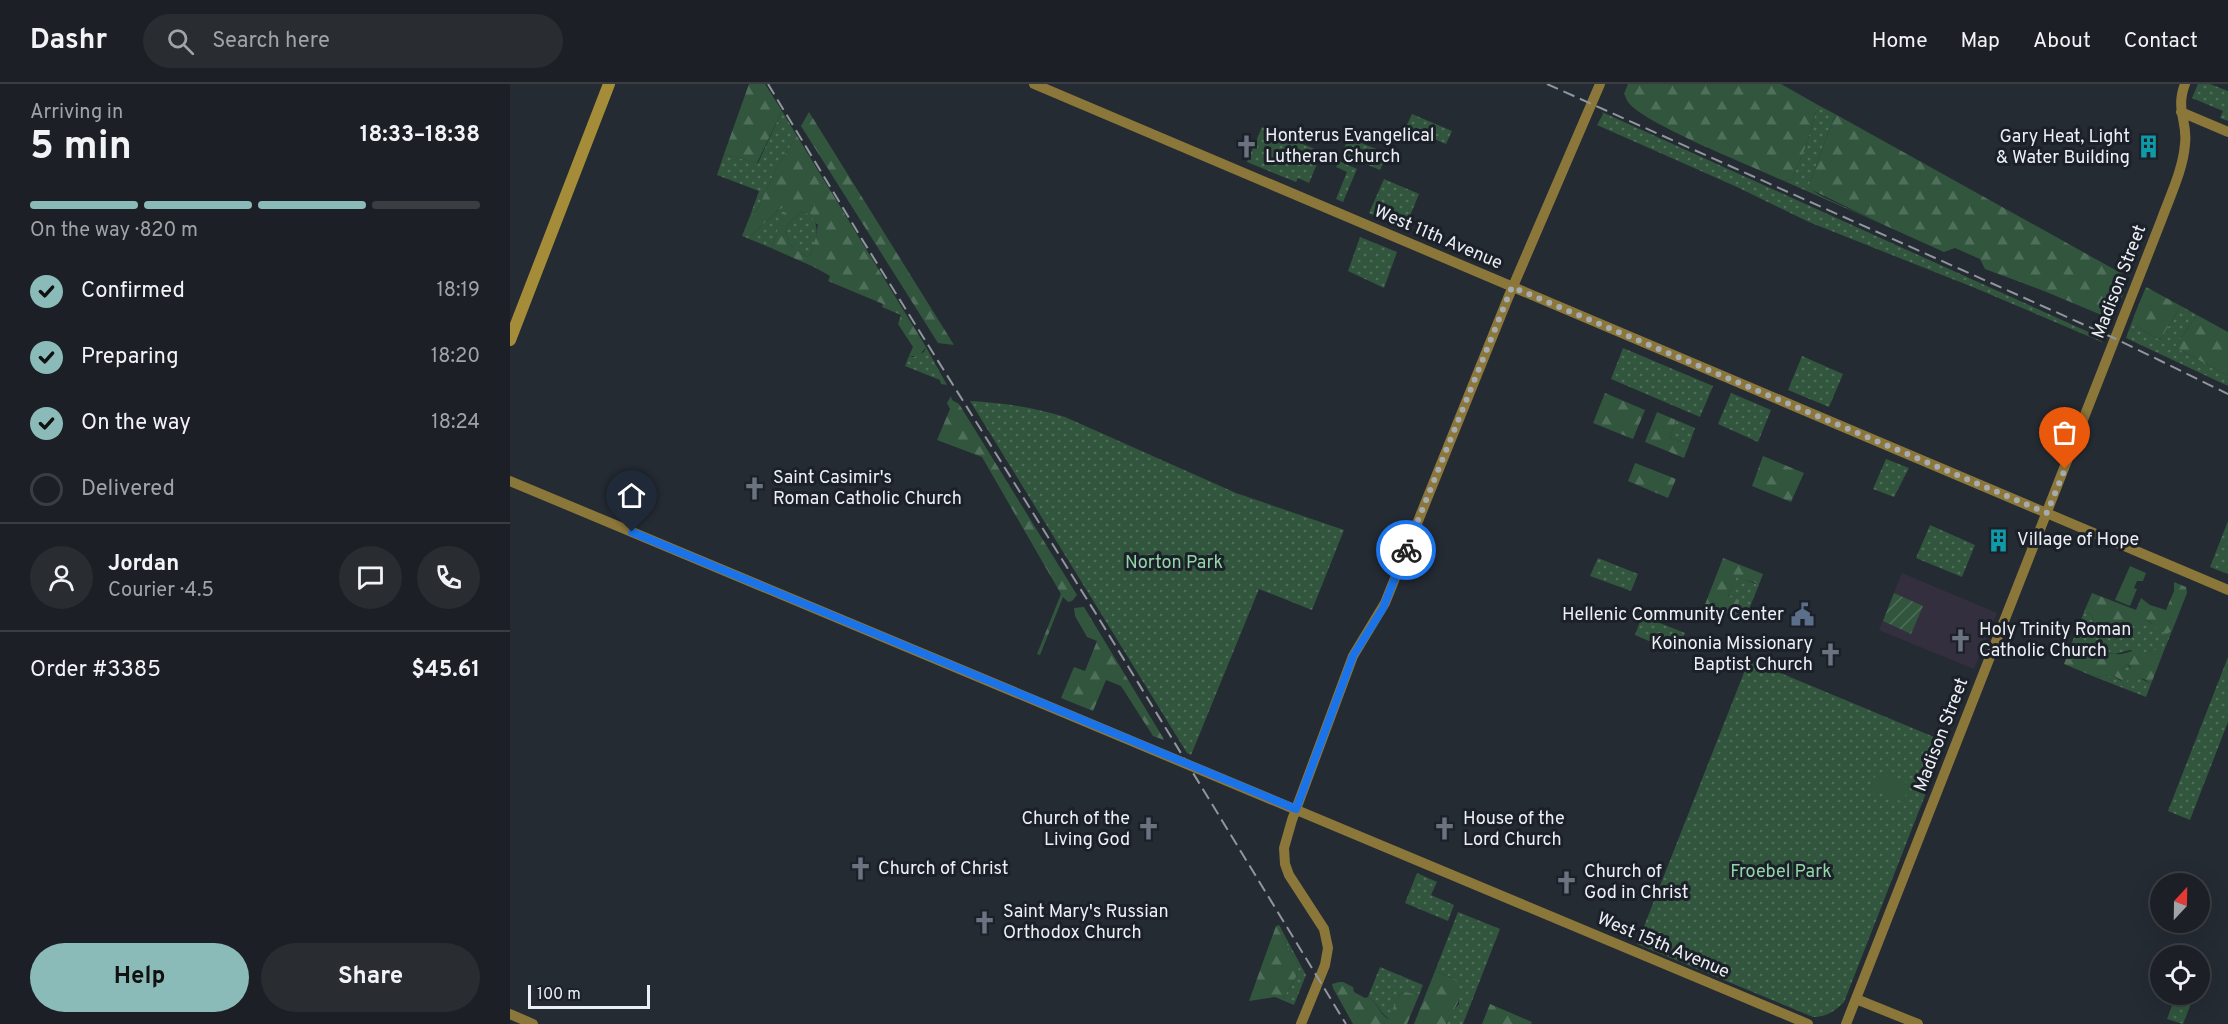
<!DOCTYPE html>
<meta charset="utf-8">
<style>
:root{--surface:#1c2026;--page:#292d32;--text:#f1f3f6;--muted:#a0a3a7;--line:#3a3e43;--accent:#8bbbb9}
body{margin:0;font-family:Overpass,sans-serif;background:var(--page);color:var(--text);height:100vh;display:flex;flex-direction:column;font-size:22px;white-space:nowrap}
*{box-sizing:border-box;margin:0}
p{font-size:20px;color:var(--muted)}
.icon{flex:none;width:33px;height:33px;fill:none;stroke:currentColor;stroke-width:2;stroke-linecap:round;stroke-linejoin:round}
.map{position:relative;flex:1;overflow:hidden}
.drawer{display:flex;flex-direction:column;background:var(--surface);width:510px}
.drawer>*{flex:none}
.needle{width:39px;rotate:22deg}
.fabs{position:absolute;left:1640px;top:789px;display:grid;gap:12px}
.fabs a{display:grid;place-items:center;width:60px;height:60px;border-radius:50%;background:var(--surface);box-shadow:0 6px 24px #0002,0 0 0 2px var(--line);font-size:30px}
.scale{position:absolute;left:18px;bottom:15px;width:122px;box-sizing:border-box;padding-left:6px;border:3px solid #ecf0f5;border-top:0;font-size:16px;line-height:21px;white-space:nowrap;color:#ecf0f5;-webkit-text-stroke:4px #1c2129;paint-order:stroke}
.pin{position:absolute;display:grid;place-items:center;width:51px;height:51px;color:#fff;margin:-62px -26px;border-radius:50% 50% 50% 0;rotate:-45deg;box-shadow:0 0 6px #0007}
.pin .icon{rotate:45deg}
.courier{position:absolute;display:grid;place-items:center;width:60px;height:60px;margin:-30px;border:4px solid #1a73e8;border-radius:50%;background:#fff;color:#222;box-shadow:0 2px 8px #0007}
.headline em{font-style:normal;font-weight:700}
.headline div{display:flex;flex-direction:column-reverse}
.headline{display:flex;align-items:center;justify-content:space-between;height:102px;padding:0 30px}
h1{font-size:39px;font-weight:700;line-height:45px}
.bar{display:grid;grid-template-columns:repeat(4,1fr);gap:9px 6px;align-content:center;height:72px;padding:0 30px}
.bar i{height:8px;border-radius:4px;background:var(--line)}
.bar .active{background:var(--accent)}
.bar p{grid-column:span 4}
.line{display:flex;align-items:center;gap:15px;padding:0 30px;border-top:2px solid var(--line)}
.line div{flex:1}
.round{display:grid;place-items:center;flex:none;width:63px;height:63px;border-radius:32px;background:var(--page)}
ol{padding:0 30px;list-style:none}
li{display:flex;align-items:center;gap:18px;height:66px}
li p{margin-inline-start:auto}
li .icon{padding:6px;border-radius:50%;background:var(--accent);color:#111;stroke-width:4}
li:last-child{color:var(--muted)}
li i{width:33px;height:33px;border:3px solid var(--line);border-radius:50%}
.button{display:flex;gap:12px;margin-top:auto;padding:12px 30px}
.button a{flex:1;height:69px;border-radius:36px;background:var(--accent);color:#111;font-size:24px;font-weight:700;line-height:69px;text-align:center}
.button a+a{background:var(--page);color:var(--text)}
header{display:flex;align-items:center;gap:36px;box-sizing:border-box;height:84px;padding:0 30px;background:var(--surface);border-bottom:2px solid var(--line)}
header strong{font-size:28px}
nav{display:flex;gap:33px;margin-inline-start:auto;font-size:21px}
.search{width:420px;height:54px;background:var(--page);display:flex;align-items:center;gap:15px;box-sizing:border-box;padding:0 21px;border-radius:33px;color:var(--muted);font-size:22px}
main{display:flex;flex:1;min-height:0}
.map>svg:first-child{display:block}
.education{fill:#342f3f}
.grass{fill:url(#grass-dots)}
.forest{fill:url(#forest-firs);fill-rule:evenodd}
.garden{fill:url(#garden-furrows)}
.pitch{fill:#31563d}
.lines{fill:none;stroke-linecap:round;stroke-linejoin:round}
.secondary{stroke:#8b7739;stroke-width:10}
.primary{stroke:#a58c38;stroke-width:12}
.rail{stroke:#91969d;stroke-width:2;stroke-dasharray:12 6;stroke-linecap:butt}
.done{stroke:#a6abb1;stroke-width:6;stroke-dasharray:0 10.8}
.route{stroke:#1a73e8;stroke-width:8}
.labels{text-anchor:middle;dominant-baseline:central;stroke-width:6;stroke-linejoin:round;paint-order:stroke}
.poi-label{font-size:18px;fill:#ecf0f5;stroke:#1c2129;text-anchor:start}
.street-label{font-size:18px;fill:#ecf0f5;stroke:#1c2129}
.park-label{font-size:18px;fill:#92d6a7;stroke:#1c2129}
</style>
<header>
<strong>Dashr</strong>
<div class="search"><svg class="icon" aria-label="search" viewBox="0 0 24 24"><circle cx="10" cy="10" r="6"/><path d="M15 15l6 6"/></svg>Search here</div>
<nav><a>Home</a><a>Map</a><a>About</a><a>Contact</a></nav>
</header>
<main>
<section class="drawer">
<div class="headline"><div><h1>5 min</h1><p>Arriving in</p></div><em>18:33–18:38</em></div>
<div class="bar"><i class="active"></i><i class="active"></i><i class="active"></i><i></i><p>On the way · 820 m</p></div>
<ol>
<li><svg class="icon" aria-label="check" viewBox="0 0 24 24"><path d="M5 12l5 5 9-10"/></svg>Confirmed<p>18:19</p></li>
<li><svg class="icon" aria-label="check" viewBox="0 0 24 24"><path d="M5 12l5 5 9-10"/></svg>Preparing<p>18:20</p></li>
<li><svg class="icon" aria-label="check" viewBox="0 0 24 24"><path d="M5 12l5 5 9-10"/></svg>On the way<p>18:24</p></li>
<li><i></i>Delivered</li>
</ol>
<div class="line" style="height:108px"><a class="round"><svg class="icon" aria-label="person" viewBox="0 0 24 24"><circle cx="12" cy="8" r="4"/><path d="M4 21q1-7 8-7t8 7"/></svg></a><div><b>Jordan</b><p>Courier · 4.5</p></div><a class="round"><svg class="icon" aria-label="chat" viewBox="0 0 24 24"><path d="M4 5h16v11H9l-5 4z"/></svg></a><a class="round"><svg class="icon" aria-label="phone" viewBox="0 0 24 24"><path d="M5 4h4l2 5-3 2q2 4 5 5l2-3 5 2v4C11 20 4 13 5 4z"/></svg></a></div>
<div class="line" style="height:78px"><div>Order #3385</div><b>$45.61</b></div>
<div class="button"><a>Help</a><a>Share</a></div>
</section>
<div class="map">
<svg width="1718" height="940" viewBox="0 0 1718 940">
<defs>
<pattern id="grass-dots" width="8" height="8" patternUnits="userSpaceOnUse" patternTransform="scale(1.5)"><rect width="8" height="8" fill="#31563d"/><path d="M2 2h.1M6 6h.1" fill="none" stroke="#4f6f5a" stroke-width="1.8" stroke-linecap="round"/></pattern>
<pattern id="forest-firs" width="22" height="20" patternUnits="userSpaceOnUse" patternTransform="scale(1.5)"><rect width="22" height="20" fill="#31563d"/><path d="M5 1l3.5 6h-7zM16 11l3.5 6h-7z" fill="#4f6f5a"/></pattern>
<pattern id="garden-furrows" width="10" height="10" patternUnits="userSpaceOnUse" patternTransform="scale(1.5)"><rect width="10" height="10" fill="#31563d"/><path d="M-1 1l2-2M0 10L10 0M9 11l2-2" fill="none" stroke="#4f6f5a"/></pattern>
</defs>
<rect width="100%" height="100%" fill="#252b33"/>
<path class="education" d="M 1392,489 L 1487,529 L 1464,585 L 1369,546 Z"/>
<path class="grass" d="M 1688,0 L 1700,0 L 1718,7 L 1718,37 L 1710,34 L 1713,27 L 1682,14 Z
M 1308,21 L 1325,30 L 1299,101 L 1302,106 L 1311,112 L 1374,141 L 1274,97 L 1282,95 L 1296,62 Z
M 272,27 L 287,52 L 268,81 L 247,126 L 240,132 L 249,107 L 207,91 L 214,70 L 248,79 Z
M 1092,28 L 1594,255 L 1592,258 L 1465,204 L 1299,138 L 1227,103 L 1087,41 L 1093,30 Z
M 902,30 L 942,47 L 936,60 L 896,43 Z
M 752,43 L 812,68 L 799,99 L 788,94 L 786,98 L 737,78 Z
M 838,54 L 877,69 L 870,86 L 832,70 Z
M 829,77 L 847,85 L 833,118 L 826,115 L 837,88 L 826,83 Z
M 874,95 L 909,110 L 895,144 L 859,129 Z
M 278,121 L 261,164 L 232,152 L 241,152 L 268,126 Z
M 291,128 L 301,130 C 311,146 306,154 300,171 L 297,173 L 281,161 L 275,148 L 278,140 Z
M 850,153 L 887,168 L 874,204 L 838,187 Z
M 1671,222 L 1687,231 L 1665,263 L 1718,292 L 1718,302 L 1616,254 L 1626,227 L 1626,242 L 1650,256 Z
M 416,263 L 437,301 L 431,300 L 430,296 L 395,282 L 399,272 L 404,273 L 414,268 Z
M 1113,264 L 1203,302 L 1190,333 L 1101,295 Z
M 1292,272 L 1333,290 L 1319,323 L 1278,306 Z
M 1221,309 L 1261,326 L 1248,358 L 1208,340 Z
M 460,317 C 493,319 523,323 555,333 L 726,409 L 834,446 L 802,526 L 749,505 L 681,671 L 677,669 Z
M 1166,336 L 1185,344 L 1179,361 L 1160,353 Z
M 1376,375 L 1399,384 L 1384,413 L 1363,405 Z
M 1718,437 L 1718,490 L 1700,483 Z
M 1420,441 L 1465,461 L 1452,493 L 1406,474 Z
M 1088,474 L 1128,490 L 1121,507 L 1080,492 Z
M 1226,492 L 1246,500 L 1248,503 L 1235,535 L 1220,530 L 1228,521 L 1218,512 Z
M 1574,528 L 1581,530 C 1587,548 1587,549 1606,556 L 1612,543 L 1635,535 L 1657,550 L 1662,547 L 1655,564 L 1646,564 L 1636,569 L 1620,566 L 1605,570 L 1561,561 Z
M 1132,532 L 1175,549 L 1167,569 L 1125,551 Z
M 1718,573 L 1718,638 L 1680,736 L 1658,727 Z
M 1239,576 L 1436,658 L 1334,918 C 1325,927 1316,933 1303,933 L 1127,860 Z
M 1617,580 L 1630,594 L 1641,600 L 1636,613 L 1585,593 L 1603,591 L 1611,597 L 1615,589 L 1611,584 Z
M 907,789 L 927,798 L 921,811 L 944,821 L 938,837 L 895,819 Z
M 948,828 L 990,845 L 953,940 L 936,940 L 942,928 L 949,920 L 945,895 L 925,887 Z
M 769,841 L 796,891 L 784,921 L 772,916 L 786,893 L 789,882 L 766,842 Z
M 870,883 L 913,901 L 909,911 L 894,908 L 890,910 L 879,935 C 870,929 868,919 858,913 Z
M 1666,911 L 1682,917 L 1673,940 L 1657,935 Z"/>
<path class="forest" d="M 239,0 L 255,0 L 272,27 L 247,79 L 214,70 Z
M 1118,0 L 1271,0 L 1308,21 L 1296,62 L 1282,95 L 1274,97 C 1244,83 1134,40 1118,18 C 1116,16 1116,12 1114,10 Z
M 299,28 L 444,261 L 428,259 L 291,42 Z
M 1325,30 L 1618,193 L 1614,209 L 1603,232 L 1589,230 L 1534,207 L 1475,185 L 1470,175 L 1445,164 L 1434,168 L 1374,141 L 1302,106 L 1299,101 Z
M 287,52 L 416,263 L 409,272 L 399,272 L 403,263 L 388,240 L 391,231 L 372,223 L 373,220 L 318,197 L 320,192 L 304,183 L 261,164 L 277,122 L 268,126 L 241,152 L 232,152 L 240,132 L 247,126 L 268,81 ZM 291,128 L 301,130 L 303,137 L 308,141 L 306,153 L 300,171 L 297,173 L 281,161 L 275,148 L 278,140 Z
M 1636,203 L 1671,222 L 1650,256 L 1626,242 L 1626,227 Z
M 1687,231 L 1718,248 L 1718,292 L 1665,263 Z
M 1095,309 L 1135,326 L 1123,355 L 1083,339 Z
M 441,312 L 442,316 L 449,320 L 567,511 L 562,517 L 558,518 L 553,513 L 530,571 L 527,570 L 551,510 L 472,373 L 427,356 L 440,325 L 437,319 Z
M 1147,328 L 1166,336 L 1160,353 L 1179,361 L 1174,374 L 1135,358 Z
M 1253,372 L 1294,389 L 1281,418 L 1242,402 Z
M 1125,379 L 1166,395 L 1158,414 L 1118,397 Z
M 1213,474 L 1253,490 L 1248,503 L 1246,499 L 1226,493 L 1218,512 L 1229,516 L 1228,521 L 1220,530 L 1194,523 Z
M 1664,498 L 1676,503 L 1677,509 L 1662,547 L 1657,550 C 1647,547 1644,539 1635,535 L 1630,539 L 1612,543 L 1606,556 C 1589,549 1587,547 1581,530 L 1574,528 L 1582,509 L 1626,526 L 1631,514 L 1640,521 L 1656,526 L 1664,507 Z
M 574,523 L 652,652 L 654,656 L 643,652 L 611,602 L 596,596 L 583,627 L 551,614 L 564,583 L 575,587 L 587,557 L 577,553 L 565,532 L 564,524 Z
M 1561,561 C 1576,563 1590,568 1604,570 C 1617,572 1624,562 1636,569 L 1646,564 L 1655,564 L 1641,600 L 1634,595 L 1622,593 L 1620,589 L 1621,583 L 1617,580 L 1611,584 L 1619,593 L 1616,599 L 1603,591 L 1585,593 L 1554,580 Z
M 766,842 L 789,882 L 786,893 L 772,916 L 765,913 L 739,917 Z
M 925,887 L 945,895 C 953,922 947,917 936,940 L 904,940 Z
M 829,898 L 833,898 L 843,903 L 844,908 L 855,914 L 858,913 C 868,919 869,929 878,935 L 890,910 L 894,908 L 909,911 L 897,940 L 843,940 L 823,904 L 822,900 Z
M 980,920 L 1022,938 L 1021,940 L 972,940 Z"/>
<path class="garden" d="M 1384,509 L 1413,522 L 1401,550 L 1373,537 Z"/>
<path class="pitch" d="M 1620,482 L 1636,489 L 1633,497 L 1627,497 L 1624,504 L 1627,505 L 1620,522 L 1605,516 Z
M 1367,688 L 1400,700 L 1393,718 L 1361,705 Z"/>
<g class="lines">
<path class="secondary" d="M 524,0 L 1718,506
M 1671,28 L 1718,48
M 0,397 L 1298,940
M 1346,915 L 1408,940
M 0,930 L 23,940
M 791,940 L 815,881 L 818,864 L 814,845 L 779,791 L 775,780 L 774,764 L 782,736 L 843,572 L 875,519 L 998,214 L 1090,0
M 1336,940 L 1651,137 C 1660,112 1673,86 1675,60 C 1678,37 1665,26 1675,0"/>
<path class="primary" d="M 0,256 L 99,0"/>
<path class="rail" d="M 258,0 L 350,152 L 588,533 L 836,940
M 1037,0 L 1606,255 L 1718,310"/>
</g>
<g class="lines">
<path class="done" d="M 896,466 L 1002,203 L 1537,429 L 1555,385"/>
<path class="route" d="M 122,448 L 786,725 L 843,572 L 873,524 L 896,466"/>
</g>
<defs>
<symbol id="church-bare" viewBox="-9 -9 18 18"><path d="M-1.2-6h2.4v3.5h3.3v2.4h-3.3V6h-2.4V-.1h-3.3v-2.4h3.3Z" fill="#6b7280" stroke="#1c2129" stroke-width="2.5" paint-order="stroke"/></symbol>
<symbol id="building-bare" viewBox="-9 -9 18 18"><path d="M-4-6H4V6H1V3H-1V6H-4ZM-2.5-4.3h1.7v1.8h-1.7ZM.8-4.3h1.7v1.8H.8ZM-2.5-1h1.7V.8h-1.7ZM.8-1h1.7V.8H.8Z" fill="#0f9aa8" stroke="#1c2129" stroke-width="2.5" paint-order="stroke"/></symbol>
<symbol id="civic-bare" viewBox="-9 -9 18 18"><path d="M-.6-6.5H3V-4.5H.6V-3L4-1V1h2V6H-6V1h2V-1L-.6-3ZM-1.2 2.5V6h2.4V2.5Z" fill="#5c6f8a" stroke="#1c2129" stroke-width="2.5" paint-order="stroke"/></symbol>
</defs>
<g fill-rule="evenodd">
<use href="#church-bare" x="720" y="46" width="33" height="33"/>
<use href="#building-bare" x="1622" y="46" width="33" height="33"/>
<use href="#church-bare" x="228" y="388" width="33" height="33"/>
<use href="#building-bare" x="1472" y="440" width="33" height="33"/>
<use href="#civic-bare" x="1276" y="514" width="33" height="33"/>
<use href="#church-bare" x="1434" y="540" width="33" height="33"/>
<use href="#church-bare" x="1304" y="554" width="33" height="33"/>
<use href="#church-bare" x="622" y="728" width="33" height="33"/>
<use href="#church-bare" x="918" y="728" width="33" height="33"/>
<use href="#church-bare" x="334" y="768" width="33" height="33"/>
<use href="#church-bare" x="1040" y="782" width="33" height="33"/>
<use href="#church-bare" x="458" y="822" width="33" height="33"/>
</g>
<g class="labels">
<g class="poi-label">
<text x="755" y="52">Honterus Evangelical<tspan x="755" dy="21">Lutheran Church</tspan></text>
<text x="1620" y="53" text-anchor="end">Gary Heat, Light<tspan x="1620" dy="21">&amp; Water Building</tspan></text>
<text x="263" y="394">Saint Casimir's<tspan x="263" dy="21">Roman Catholic Church</tspan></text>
<text x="1507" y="456">Village of Hope</text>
<text x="1274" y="531" text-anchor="end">Hellenic Community Center</text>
<text x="1469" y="546">Holy Trinity Roman<tspan x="1469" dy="21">Catholic Church</tspan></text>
<text x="1303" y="560" text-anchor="end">Koinonia Missionary<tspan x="1303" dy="21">Baptist Church</tspan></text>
<text x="620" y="735" text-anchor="end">Church of the<tspan x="620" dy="21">Living God</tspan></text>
<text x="953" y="735">House of the<tspan x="953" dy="21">Lord Church</tspan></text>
<text x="368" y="785">Church of Christ</text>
<text x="1074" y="788">Church of<tspan x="1074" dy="21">God in Christ</tspan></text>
<text x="493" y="828">Saint Mary's Russian<tspan x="493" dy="21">Orthodox Church</tspan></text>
</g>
<g class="street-label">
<text transform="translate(928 154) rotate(23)">West 11th Avenue</text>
<text transform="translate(1610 198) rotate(-69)">Madison Street</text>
<text transform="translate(1432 651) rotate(-69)">Madison Street</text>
<text transform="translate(1153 862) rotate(23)">West 15th Avenue</text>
</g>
<g class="park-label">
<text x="664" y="479">Norton Park</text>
<text x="1271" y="788">Froebel Park</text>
</g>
</g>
</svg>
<div class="fabs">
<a><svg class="needle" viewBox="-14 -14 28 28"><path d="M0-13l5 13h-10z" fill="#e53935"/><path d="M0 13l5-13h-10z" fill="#a0a3a7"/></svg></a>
<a><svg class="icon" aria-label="locate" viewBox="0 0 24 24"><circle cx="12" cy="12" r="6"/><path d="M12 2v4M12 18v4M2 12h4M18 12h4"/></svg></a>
</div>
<div class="scale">100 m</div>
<div class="pin" style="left:1555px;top:385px;background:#ea580c"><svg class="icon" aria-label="bag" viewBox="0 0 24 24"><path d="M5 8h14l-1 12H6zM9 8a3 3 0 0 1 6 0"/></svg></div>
<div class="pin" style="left:122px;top:448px;background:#1f2937"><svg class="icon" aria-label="home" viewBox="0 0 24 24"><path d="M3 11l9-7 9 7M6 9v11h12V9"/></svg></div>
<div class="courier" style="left:896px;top:466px"><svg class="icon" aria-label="bike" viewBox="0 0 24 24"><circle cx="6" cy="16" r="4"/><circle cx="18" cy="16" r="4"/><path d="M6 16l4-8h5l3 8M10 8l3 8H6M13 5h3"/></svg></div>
</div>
</main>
